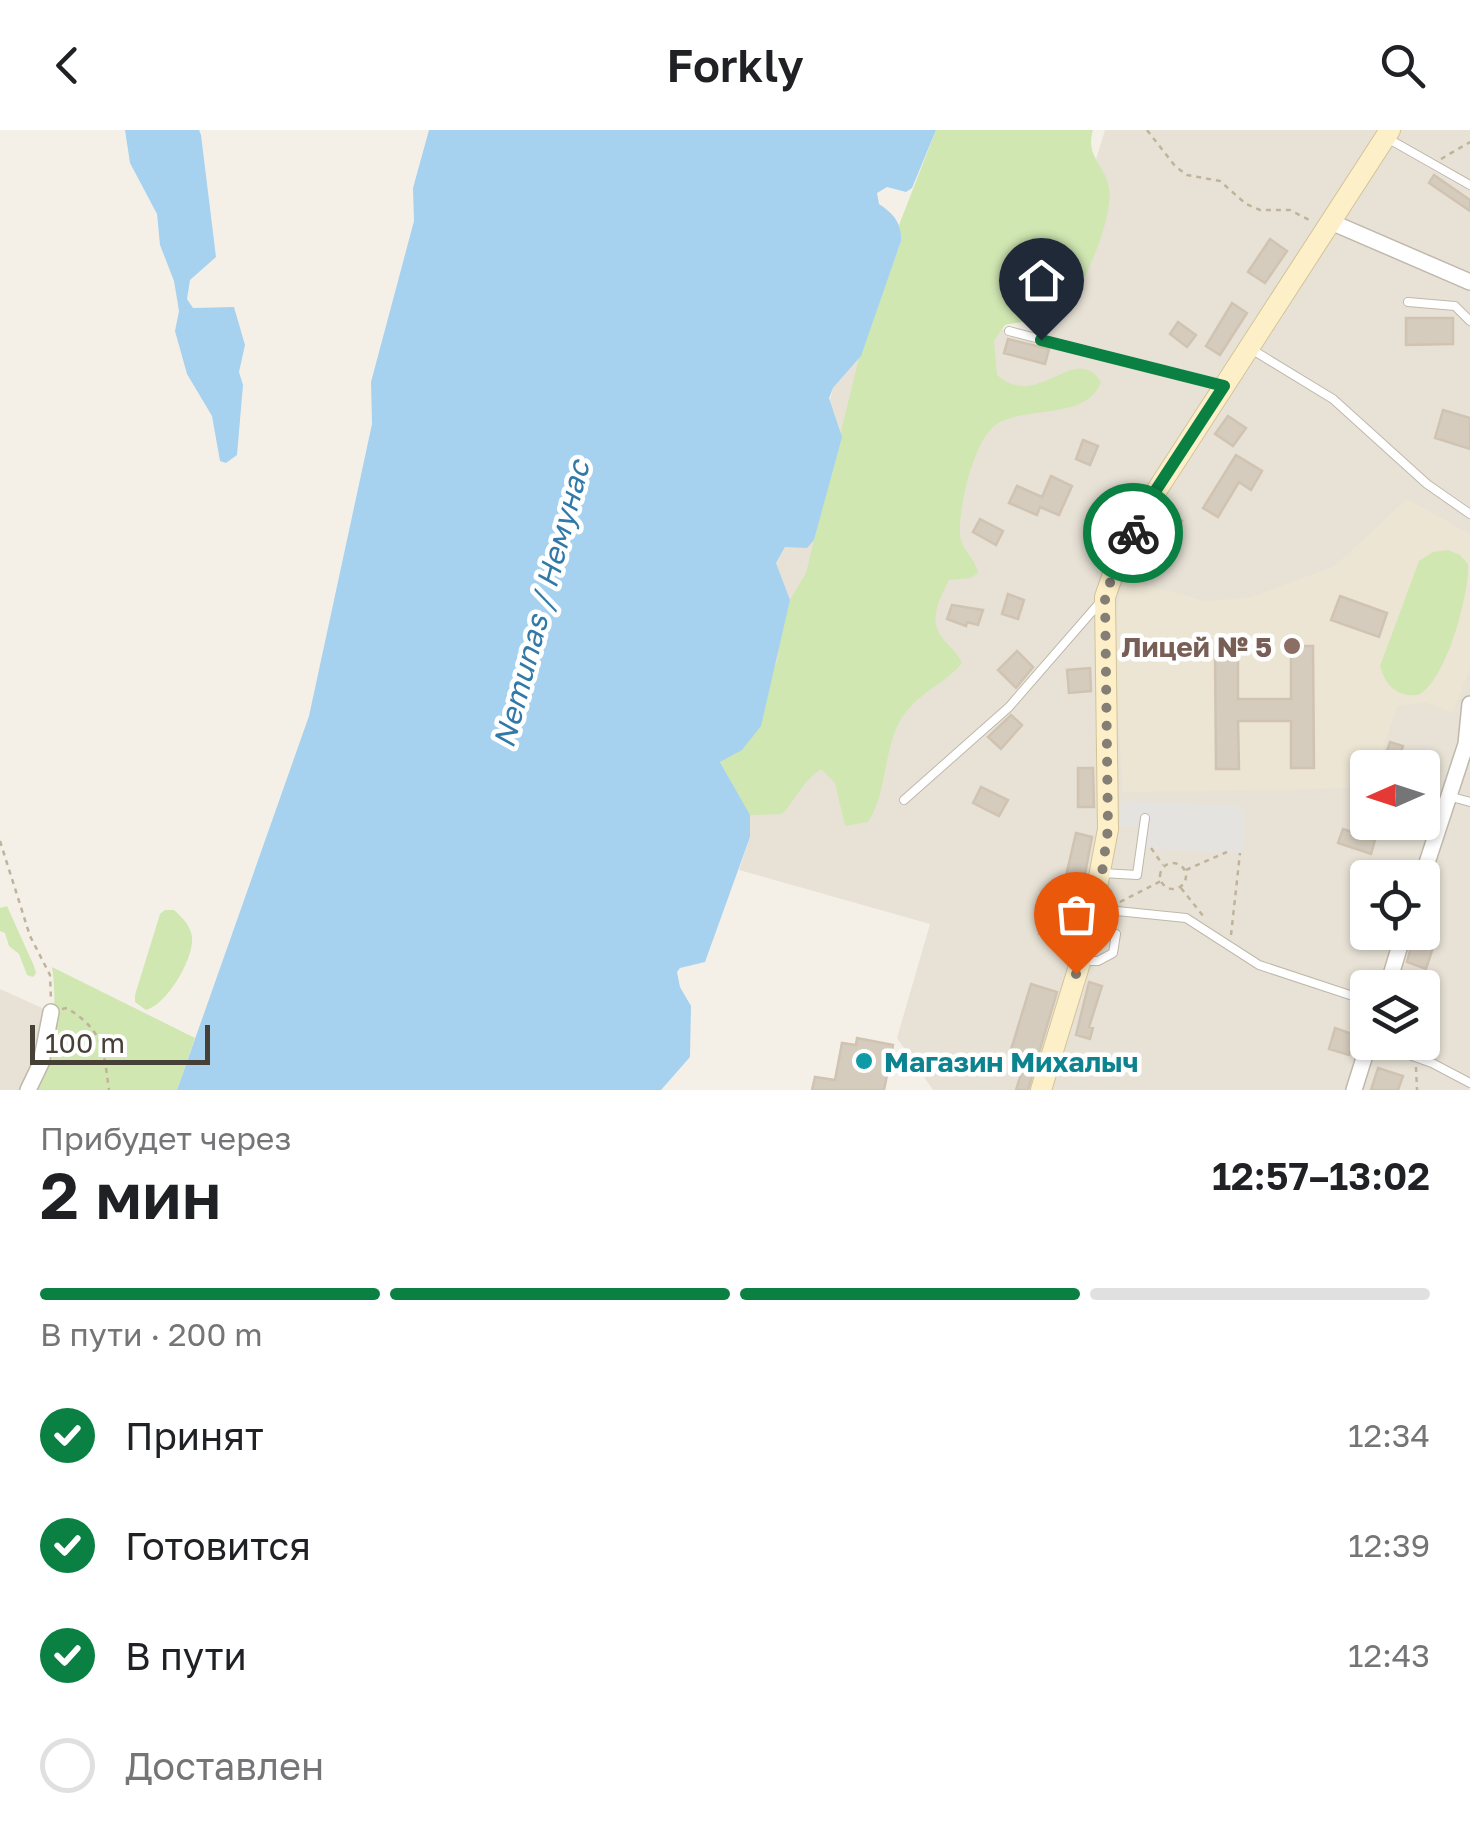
<!DOCTYPE html>
<html lang="ru">
<meta charset="utf-8">
<style>
:root{--surface:#fff;--page:#f2f2f2;--text:#202124;--muted:#757577;--line:#e0e0e0;--accent:#0b8043}
body{margin:0;font-family:"Golos Text",sans-serif;background:var(--page);color:var(--text);height:100vh;display:flex;flex-direction:column;font-size:38px;white-space:nowrap}
*{box-sizing:border-box;margin:0}
p{font-size:32px;color:var(--muted)}
.icon{flex:none;width:55px;height:55px;fill:none;stroke:currentColor;stroke-width:2;stroke-linecap:round;stroke-linejoin:round}
.map{position:relative;height:960px;overflow:hidden}
.sheet{display:flex;flex-direction:column;background:var(--surface);flex:1}
.sheet>*{flex:none}
.needle{width:65px;rotate:267deg}
.tools{position:absolute;left:1350px;top:620px;display:grid;gap:20px}
.tools a{display:grid;place-items:center;width:90px;height:90px;border-radius:10px;background:var(--surface);box-shadow:0 2px 8px #0004;font-size:50px}
.scale{position:absolute;left:30px;bottom:25px;width:180px;box-sizing:border-box;padding-left:10px;border:5px solid #474037;border-top:0;font-size:28px;line-height:35px;white-space:nowrap;color:#474037;-webkit-text-stroke:8px #fff;paint-order:stroke}
.pin{position:absolute;display:grid;place-items:center;width:85px;height:85px;color:#fff;margin:-102px -42px;border-radius:50% 50% 50% 0;rotate:-45deg;box-shadow:0 0 10px #0007}
.pin .icon{rotate:45deg}
.courier{position:absolute;display:grid;place-items:center;width:100px;height:100px;margin:-50px;border:8px solid #0b8043;border-radius:50%;background:#fff;color:#222;box-shadow:0 2px 12px #0007}
.headline em{font-style:normal;font-weight:600}
.headline div{display:flex;flex-direction:column-reverse}
.headline{display:flex;align-items:center;justify-content:space-between;height:170px;padding:0 40px}
h1{font-size:65px;font-weight:600;line-height:75px}
.bar{display:grid;grid-template-columns:repeat(4,1fr);gap:15px 10px;align-content:center;height:120px;padding:0 40px}
.bar i{height:12px;border-radius:8px;background:var(--line)}
.bar .current{background:var(--accent)}
.bar p{grid-column:span 4}
ol{padding:0 40px;list-style:none}
li{display:flex;align-items:center;gap:30px;height:110px}
li p{margin-inline-start:auto}
li .icon{padding:10px;border-radius:50%;background:var(--accent);color:#fff;stroke-width:4}
li:last-child{color:var(--muted)}
li i{width:55px;height:55px;border:5px solid var(--line);border-radius:50%}
header{display:flex;justify-content:space-between;align-items:center;height:130px;padding:0 40px;background:var(--surface);font-size:45px;font-weight:600}
.map>svg:first-child{display:block}
.residential{fill:#e8e2d6;fill-rule:evenodd}
.education{fill:#ece5d3}
.green{fill:#d0e7b2}
.parking{fill:#e5e3e0}
.water{fill:#a6d2ef}
.building{fill:#d5ccbe;stroke:#d0c3b1;stroke-width:2.5}
.lines{fill:none;stroke-linecap:round;stroke-linejoin:round}
.service-casing{stroke:#bfb8ab;stroke-width:10}
.minor-casing{stroke:#bfb8ab;stroke-width:18}
.secondary-casing{stroke:#d2c399;stroke-width:22}
.path{stroke:#c0b39c;stroke-width:2.5;stroke-dasharray:5 5;stroke-linecap:butt}
.service{stroke:#fff;stroke-width:8}
.minor{stroke:#fff;stroke-width:15}
.secondary{stroke:#fdf0c9;stroke-width:20}
.done{stroke:#847e75;stroke-width:10;stroke-dasharray:0 18}
.route{stroke:#0b8043;stroke-width:12}
.education-dot{fill:#8d6e63;stroke:#fff;stroke-width:4}
.culture-dot{fill:#0f9aa8;stroke:#fff;stroke-width:4}
.labels{text-anchor:middle;dominant-baseline:central;stroke-width:9;stroke-linejoin:round;paint-order:stroke}
.education-label{font-size:28px;font-weight:bold;fill:#785e54;stroke:#fff;text-anchor:end}
.culture-label{font-size:28px;font-weight:bold;fill:#0d838f;stroke:#fff;text-anchor:start}
.water-label{font-size:30px;font-style:italic;fill:#3079a9;stroke:#fff}
</style>
<header><svg class="icon" aria-label="back" viewBox="0 0 24 24"><path d="M15 5l-7 7 7 7"/></svg>Forkly<svg class="icon" aria-label="search" viewBox="0 0 24 24"><circle cx="10" cy="10" r="6"/><path d="M15 15l6 6"/></svg></header>
<div class="map">
<svg width="1470" height="960" viewBox="0 0 1470 960">
<rect width="100%" height="100%" fill="#f4f0e8"/>
<path class="residential" d="M 1105,0 L 1470,0 L 1470,960 L 933,960 L 897,908 L 930,794 L 739,740 L 750,707 L 722,628 L 780,446 L 776,433 L 785,417 L 791,417 L 833,258 L 861,226 L 882,166 L 1041,210 ZM 1368,638 L 1422,638 L 1422,692 L 1368,692 ZM 1368,748 L 1422,748 L 1422,802 L 1368,802 ZM 1368,858 L 1422,858 L 1422,912 L 1368,912 Z
M 0,859 L 51,882 L 28,960 L 0,960 Z"/>
<path class="education" d="M 1407,369 L 1470,404 L 1470,538 L 1453,582 L 1424,572 L 1397,576 L 1377,637 L 1368,638 L 1367,652 L 1354,658 L 1123,662 L 1112,494 L 1125,449 L 1205,471 L 1249,468 L 1335,436 Z"/>
<path class="green" d="M 936,0 L 1093,0 C 1085,26 1104,34 1109,57 C 1115,84 1081,170 1058,184 C 1045,192 1020,191 1005,195 L 994,211 L 997,245 C 1039,282 1075,210 1101,252 C 1087,291 1026,275 997,294 C 974,308 959,376 960,402 C 960,420 975,427 978,443 L 971,448 L 949,450 C 941,467 928,488 941,506 C 949,517 955,519 962,533 C 943,556 914,564 899,593 C 883,624 887,663 868,692 L 845,696 L 835,653 L 821,639 C 804,650 796,669 782,684 L 750,685 L 720,632 L 728,627 L 777,532 L 781,503 L 790,470 L 806,443 L 859,228 L 901,111 L 899,95 Z
M 1448,420 L 1460,425 L 1468,434 C 1470,462 1446,553 1418,565 C 1396,567 1386,556 1380,536 L 1419,431 L 1433,422 Z
M 7,776 L 34,836 L 36,843 L 33,847 L 27,845 L 19,824 L 9,816 L 5,803 L 0,801 L 0,778 Z
M 165,780 L 174,780 C 182,787 191,796 192,807 C 194,829 167,874 146,880 L 135,872 L 135,865 L 160,784 Z
M 52,837 L 195,908 L 177,960 L 35,960 C 49,916 59,884 52,837 Z"/>
<path class="parking" d="M 1121,671 L 1245,677 L 1243,723 L 1143,718 L 1144,697 L 1120,695 Z"/>
<path class="water" d="M 125,0 L 199,0 L 201,5 L 216,127 L 190,150 L 187,169 L 193,178 L 234,177 L 245,215 L 239,242 L 243,255 L 237,325 L 226,333 L 220,331 L 212,286 L 187,244 L 175,201 L 179,181 L 174,151 L 160,115 L 157,84 L 130,33 Z
M 429,0 L 936,0 L 912,58 L 906,62 L 887,57 L 877,63 L 879,74 C 893,83 902,93 901,111 L 861,226 L 833,258 L 829,268 L 842,307 L 814,410 L 807,418 L 785,417 L 776,433 L 790,470 L 761,596 L 742,620 L 720,632 L 750,685 L 750,707 L 705,832 L 680,838 L 677,842 L 680,857 L 691,876 L 690,927 L 661,960 L 177,960 L 309,586 L 372,294 L 371,252 L 414,91 L 413,58 Z"/>
<path class="building" d="M 1434,45 L 1470,70 L 1470,81 L 1429,53 Z
M 1270,109 L 1287,121 L 1265,153 L 1248,142 Z
M 1232,173 L 1247,183 L 1220,225 L 1206,216 Z
M 1406,188 L 1453,188 L 1453,214 L 1406,215 Z
M 1178,192 L 1196,205 L 1187,217 L 1170,204 Z
M 1008,209 L 1049,219 L 1045,234 L 1004,223 Z
M 1443,280 L 1470,288 L 1470,319 L 1435,308 Z
M 1228,286 L 1246,298 L 1233,316 L 1215,304 Z
M 1083,310 L 1098,316 L 1090,335 L 1076,329 Z
M 1236,325 L 1262,341 L 1251,360 L 1239,352 L 1218,387 L 1203,378 Z
M 1051,346 L 1072,356 L 1059,385 L 1040,377 L 1037,385 L 1009,373 L 1017,356 L 1042,367 Z
M 1167,382 L 1182,391 L 1163,421 L 1149,412 Z
M 980,389 L 1003,401 L 996,415 L 973,402 Z
M 1008,464 L 1024,470 L 1018,489 L 1002,484 Z
M 1340,466 L 1387,483 L 1379,507 L 1331,490 Z
M 952,475 L 983,480 L 978,495 L 967,492 L 966,496 L 947,489 Z
M 1291,516 L 1313,516 L 1314,638 L 1291,638 L 1291,591 L 1238,591 L 1239,639 L 1216,639 L 1215,521 L 1238,521 L 1238,569 L 1291,569 Z
M 1017,521 L 1033,537 L 1016,558 L 998,540 Z
M 1090,538 L 1091,561 L 1069,563 L 1067,540 Z
M 1011,585 L 1022,595 L 1001,619 L 988,607 Z
M 1390,612 L 1403,616 L 1396,638 L 1381,638 Z
M 1078,638 L 1093,638 L 1094,677 L 1078,677 Z
M 981,657 L 1008,670 L 999,686 L 973,673 Z
M 1343,699 L 1375,710 L 1371,724 L 1338,713 Z
M 1076,703 L 1092,707 L 1072,813 L 1039,804 L 1043,790 L 1055,793 Z
M 1422,801 L 1437,805 L 1426,839 L 1407,832 L 1415,802 Z
M 1089,852 L 1102,856 L 1089,897 L 1093,898 L 1090,909 L 1076,905 Z
M 1031,854 L 1057,862 L 1028,960 L 1016,960 L 1026,928 L 1010,923 Z
M 1335,898 L 1355,905 L 1349,925 L 1329,919 Z
M 857,908 L 893,915 L 884,960 L 812,960 L 815,947 L 835,950 L 842,913 L 856,915 Z
M 1378,938 L 1403,946 L 1398,960 L 1371,960 Z"/>
<g class="lines">
<defs>
<path id="service" d="M 1387,8 L 1470,55
M 1408,172 L 1455,176 L 1470,191
M 1009,201 L 1220,255
M 1251,219 L 1333,269 L 1427,354 L 1470,384
M 1448,666 L 1470,672
M 904,670 L 1009,577 L 1102,470
M 1102,743 L 1137,745 L 1145,688
M 1097,779 L 1186,788 L 1259,835 L 1368,871
M 1085,831 L 1098,831 L 1113,823 L 1116,804
M 1373,912 L 1432,933 L 1470,953"/>
<path id="minor" d="M 1331,92 L 1470,152
M 1422,748 L 1466,614 L 1470,574
M 1387,858 L 1404,802
M 28,960 L 41,933 L 51,882
M 1354,960 L 1369,912"/>
<path id="secondary" d="M 1041,960 L 1087,810 L 1108,699 L 1105,467 L 1117,433 L 1155,363 L 1390,0"/>
</defs>
<use href="#service" class="service-casing"/>
<use href="#minor" class="minor-casing"/>
<use href="#secondary" class="secondary-casing"/>
<path class="path" d="M 1147,0 L 1175,36 L 1187,45 L 1220,51 L 1246,74 L 1260,80 L 1290,80 L 1311,91
M 1441,29 L 1470,12
M 0,711 L 30,806 L 50,845 L 51,870
M 1151,718 L 1163,735
M1160 746a13 13 0 1 1 26 0a13 13 0 1 1-26 0Z
M 1186,740 L 1227,722
M 1181,758 L 1204,787
M 1120,772 L 1161,751
M 1231,805 L 1240,723
M 62,879 L 67,878 C 105,902 103,919 109,960
M 1416,937 L 1417,960"/>
<use href="#service" class="service"/>
<use href="#minor" class="minor"/>
<use href="#secondary" class="secondary"/>
</g>
<g class="lines">
<path class="done" d="M 1076,844 L 1102,743 L 1108,699 L 1105,467 L 1117,433 L 1133,403"/>
<path class="route" d="M 1041,210 L 1224,256 L 1154,363 L 1133,403"/>
</g>
<circle class="education-dot" cx="1292" cy="516" r="10"/>
<circle class="culture-dot" cx="864" cy="931" r="10"/>
<g class="labels">
<g class="education-label">
<text x="1272" y="516">Лицей № 5</text>
</g>
<g class="culture-label">
<text x="884" y="931">Магазин Михалыч</text>
</g>
<g class="water-label">
<text transform="translate(541 474) rotate(-75)">Nemunas / Немунас</text>
</g>
</g>
</svg>
<div class="tools">
<a><svg class="needle" viewBox="-14 -14 28 28"><path d="M0-13l5 13h-10z" fill="#e53935"/><path d="M0 13l5-13h-10z" fill="#757577"/></svg></a>
<a><svg class="icon" aria-label="locate" viewBox="0 0 24 24"><circle cx="12" cy="12" r="6"/><path d="M12 2v4M12 18v4M2 12h4M18 12h4"/></svg></a>
<a><svg class="icon" aria-label="layers" viewBox="0 0 24 24"><path d="M12 4l9 5-9 5-9-5zM3 14l9 5 9-5"/></svg></a>
</div>
<div class="scale">100 m</div>
<div class="pin" style="left:1076px;top:844px;background:#ea580c"><svg class="icon" aria-label="bag" viewBox="0 0 24 24"><path d="M5 8h14l-1 12H6zM9 8a3 3 0 0 1 6 0"/></svg></div>
<div class="pin" style="left:1041px;top:210px;background:#1f2937"><svg class="icon" aria-label="home" viewBox="0 0 24 24"><path d="M3 11l9-7 9 7M6 9v11h12V9"/></svg></div>
<div class="courier" style="left:1133px;top:403px"><svg class="icon" aria-label="bike" viewBox="0 0 24 24"><circle cx="6" cy="16" r="4"/><circle cx="18" cy="16" r="4"/><path d="M6 16l4-8h5l3 8M10 8l3 8H6M13 5h3"/></svg></div>
</div>
<section class="sheet">
<div class="headline"><div><h1>2 мин</h1><p>Прибудет через</p></div><em>12:57–13:02</em></div>
<div class="bar"><i class="current"></i><i class="current"></i><i class="current"></i><i></i><p>В пути · 200 m</p></div>
<ol>
<li><svg class="icon" aria-label="check" viewBox="0 0 24 24"><path d="M5 12l5 5 9-10"/></svg>Принят<p>12:34</p></li>
<li><svg class="icon" aria-label="check" viewBox="0 0 24 24"><path d="M5 12l5 5 9-10"/></svg>Готовится<p>12:39</p></li>
<li><svg class="icon" aria-label="check" viewBox="0 0 24 24"><path d="M5 12l5 5 9-10"/></svg>В пути<p>12:43</p></li>
<li><i></i>Доставлен</li>
</ol>
</section>
